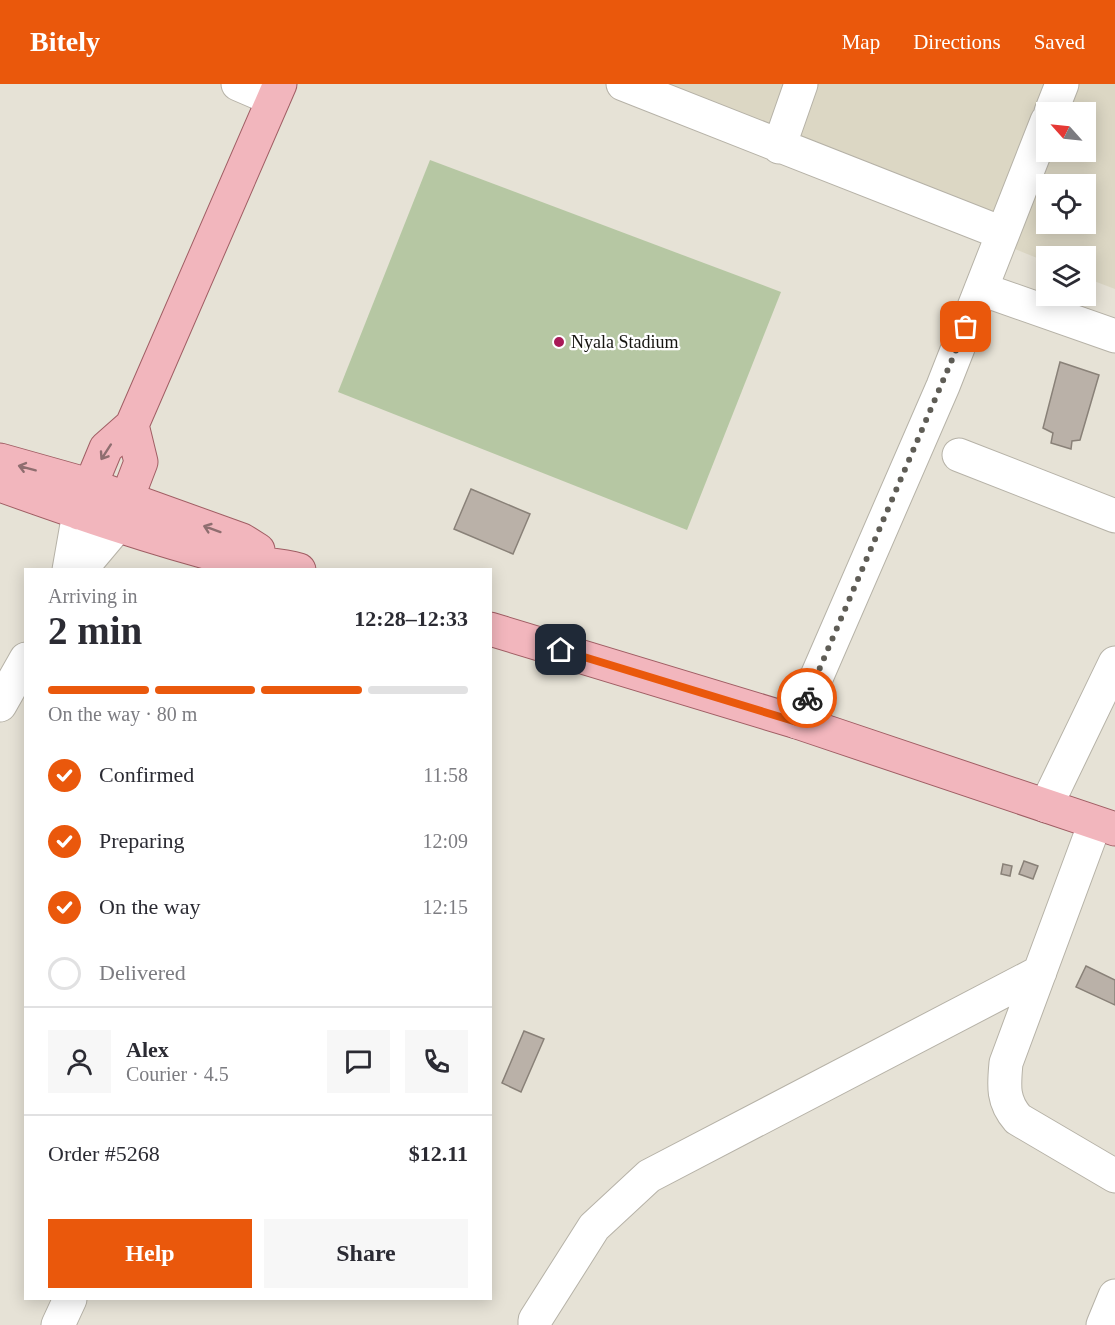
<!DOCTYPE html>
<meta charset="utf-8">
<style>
:root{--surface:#fff;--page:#f7f7f7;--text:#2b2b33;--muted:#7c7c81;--line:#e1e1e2;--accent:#ea580c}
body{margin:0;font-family:"Times New Roman",serif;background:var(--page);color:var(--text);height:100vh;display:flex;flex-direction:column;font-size:22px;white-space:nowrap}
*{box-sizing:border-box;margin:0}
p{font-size:20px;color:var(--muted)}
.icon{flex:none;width:33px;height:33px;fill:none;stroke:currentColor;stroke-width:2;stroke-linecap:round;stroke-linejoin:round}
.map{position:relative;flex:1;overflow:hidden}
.details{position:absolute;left:24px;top:484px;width:468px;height:732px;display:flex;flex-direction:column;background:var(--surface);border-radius:0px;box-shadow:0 3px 15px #0003}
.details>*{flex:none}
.needle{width:39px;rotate:297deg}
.tools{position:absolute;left:1036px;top:18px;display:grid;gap:12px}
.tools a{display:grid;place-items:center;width:60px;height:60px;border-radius:0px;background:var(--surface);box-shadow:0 3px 15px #0003;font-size:30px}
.pin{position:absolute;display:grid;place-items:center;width:51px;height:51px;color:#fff;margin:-26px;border-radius:12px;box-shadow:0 3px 9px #0006}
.courier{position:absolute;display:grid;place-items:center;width:60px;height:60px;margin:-30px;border:4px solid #ea580c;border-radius:50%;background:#fff;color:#222;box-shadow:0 2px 8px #0007}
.head em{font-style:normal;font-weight:600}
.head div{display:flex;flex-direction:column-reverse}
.head{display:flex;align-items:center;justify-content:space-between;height:102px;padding:0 24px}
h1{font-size:39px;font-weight:600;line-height:45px}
.bar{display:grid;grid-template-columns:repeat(4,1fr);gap:9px 6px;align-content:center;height:72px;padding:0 24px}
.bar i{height:8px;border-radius:4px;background:var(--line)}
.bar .on{background:var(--accent)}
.bar p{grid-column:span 4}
.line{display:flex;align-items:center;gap:15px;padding:0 24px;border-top:2px solid var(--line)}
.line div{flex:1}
.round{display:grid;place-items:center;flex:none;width:63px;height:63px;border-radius:0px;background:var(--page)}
ol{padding:0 24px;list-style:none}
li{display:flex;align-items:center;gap:18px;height:66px}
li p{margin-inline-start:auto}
li .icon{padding:6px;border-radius:50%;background:var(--accent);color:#fff;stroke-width:4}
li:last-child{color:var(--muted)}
li i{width:33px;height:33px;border:3px solid var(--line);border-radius:50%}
.cta{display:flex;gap:12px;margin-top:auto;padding:12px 24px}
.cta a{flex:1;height:69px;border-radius:0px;background:var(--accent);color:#fff;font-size:24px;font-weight:600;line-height:69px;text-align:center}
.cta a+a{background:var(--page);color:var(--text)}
header{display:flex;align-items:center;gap:36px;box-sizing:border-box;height:84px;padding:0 30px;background:var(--accent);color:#fff}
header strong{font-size:28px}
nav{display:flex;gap:33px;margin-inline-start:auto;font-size:21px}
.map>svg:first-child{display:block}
.built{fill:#dcd7c4;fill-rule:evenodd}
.green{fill:#b6c7a3}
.building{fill:#bab1a8;stroke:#898178;stroke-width:1.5}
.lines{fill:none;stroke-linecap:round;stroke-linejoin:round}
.minor-casing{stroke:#b6b2a7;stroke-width:35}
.major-casing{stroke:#a05e64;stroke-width:35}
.minor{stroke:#fff;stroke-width:33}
.major{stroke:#f2b6bd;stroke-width:33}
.oneway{stroke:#8f6e70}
.done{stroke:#5f5d56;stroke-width:6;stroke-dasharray:0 10.8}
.route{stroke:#ea580c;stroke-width:8}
.poi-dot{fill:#a91a57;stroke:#fff;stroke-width:2}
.labels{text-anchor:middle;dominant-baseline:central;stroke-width:4.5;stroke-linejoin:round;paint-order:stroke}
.poi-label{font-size:18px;fill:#161511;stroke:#fff;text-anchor:start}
</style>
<header>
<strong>Bitely</strong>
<nav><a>Map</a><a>Directions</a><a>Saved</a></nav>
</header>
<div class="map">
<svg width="1115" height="1241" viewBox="0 0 1115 1241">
<rect width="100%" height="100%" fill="#e6e2d6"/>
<path class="built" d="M 607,0 L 1115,0 L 1115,205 L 1086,194 L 1086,172 L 1047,172 L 1047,178 ZM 1047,28 L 1086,28 L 1086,68 L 1047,68 ZM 1047,100 L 1086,100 L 1086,140 L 1047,140 Z"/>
<path class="green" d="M 430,76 L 781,208 L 687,446 L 338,308 Z"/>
<path class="building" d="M 1060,278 L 1099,291 L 1080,356 L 1072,357 L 1071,365 L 1051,359 L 1053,349 L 1043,344 Z
M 471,405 L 530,430 L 513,470 L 454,445 Z
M 1024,777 L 1038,782 L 1033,795 L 1019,790 Z
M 1003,780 L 1012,782 L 1010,792 L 1001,790 Z
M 1086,882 L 1115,896 L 1115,921 L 1076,903 Z
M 524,947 L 544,955 L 521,1008 L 502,999 Z"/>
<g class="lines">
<defs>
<path id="minor" d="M 238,0 L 273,15
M 623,0 L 1002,149
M 1051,28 L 1062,0
M 779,63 L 801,0
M 981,205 L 1115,252
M 959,371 L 1115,432
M 69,486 L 79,429
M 80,486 L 117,442
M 0,621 L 26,575
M 797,638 L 943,302 L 1047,37
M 1046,722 L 1115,579
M 1095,739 L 1006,979 C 1004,1001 1002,1017 1018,1035 L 1115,1092
M 58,1241 L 70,1215
M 535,1241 L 535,1236 L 594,1143 L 649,1092 L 1040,888
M 1103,1241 L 1115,1212"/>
<path id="major" d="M 0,376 L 89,401 L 242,456 L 258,466
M 0,401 C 76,428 153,455 232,475 C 254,481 277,479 299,486
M 79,429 L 106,364 L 132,341 L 280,0
M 120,433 L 141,378 L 132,341
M 490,545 L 797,638 L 1115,745"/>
</defs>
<use href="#minor" class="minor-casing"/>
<use href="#major" class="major-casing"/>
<use href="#minor" class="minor"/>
<use href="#major" class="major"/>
</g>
<defs><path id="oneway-shaft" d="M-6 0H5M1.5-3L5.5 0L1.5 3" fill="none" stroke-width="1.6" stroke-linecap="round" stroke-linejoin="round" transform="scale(1.5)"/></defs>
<g class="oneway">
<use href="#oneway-shaft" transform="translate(106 368) rotate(123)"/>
<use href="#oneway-shaft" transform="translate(27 384) rotate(-165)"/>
<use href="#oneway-shaft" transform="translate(212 445) rotate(-160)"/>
</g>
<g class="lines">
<path class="done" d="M 807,614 L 966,243"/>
<path class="route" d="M 561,566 L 797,638 L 807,614"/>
</g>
<circle class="poi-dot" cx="559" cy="258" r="6"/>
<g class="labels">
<g class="poi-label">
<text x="571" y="258">Nyala Stadium</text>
</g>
</g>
</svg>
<div class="tools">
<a><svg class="needle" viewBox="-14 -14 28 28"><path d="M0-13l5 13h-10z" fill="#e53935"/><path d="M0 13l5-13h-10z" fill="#7c7c81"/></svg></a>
<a><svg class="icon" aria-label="locate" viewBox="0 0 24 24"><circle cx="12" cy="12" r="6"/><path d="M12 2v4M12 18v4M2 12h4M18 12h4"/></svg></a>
<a><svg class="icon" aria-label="layers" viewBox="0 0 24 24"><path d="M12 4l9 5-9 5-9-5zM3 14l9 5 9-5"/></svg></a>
</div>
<div class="pin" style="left:966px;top:243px;background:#ea580c"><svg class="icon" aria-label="bag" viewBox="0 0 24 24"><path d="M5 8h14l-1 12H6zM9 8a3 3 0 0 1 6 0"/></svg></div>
<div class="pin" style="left:561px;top:566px;background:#1f2937"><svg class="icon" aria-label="home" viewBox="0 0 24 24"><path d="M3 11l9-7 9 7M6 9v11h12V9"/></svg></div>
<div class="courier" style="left:807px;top:614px"><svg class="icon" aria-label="bike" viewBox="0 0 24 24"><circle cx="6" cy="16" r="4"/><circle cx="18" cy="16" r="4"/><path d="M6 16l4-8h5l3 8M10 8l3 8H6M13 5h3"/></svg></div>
<section class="details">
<div class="head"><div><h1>2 min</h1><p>Arriving in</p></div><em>12:28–12:33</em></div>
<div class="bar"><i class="on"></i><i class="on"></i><i class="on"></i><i></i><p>On the way · 80 m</p></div>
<ol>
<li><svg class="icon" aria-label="check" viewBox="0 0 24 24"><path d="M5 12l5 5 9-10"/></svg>Confirmed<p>11:58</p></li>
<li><svg class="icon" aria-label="check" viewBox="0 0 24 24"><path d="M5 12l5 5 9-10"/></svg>Preparing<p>12:09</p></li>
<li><svg class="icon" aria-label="check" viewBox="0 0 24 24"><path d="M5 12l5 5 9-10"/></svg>On the way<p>12:15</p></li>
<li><i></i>Delivered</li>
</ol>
<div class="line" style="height:108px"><a class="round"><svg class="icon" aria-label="person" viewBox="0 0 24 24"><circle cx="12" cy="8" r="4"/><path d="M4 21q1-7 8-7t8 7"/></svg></a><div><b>Alex</b><p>Courier · 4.5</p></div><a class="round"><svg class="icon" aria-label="chat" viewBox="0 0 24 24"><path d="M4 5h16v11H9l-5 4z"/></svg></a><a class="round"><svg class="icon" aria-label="phone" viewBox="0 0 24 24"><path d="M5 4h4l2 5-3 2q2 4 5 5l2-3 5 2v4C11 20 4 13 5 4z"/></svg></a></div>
<div class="line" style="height:78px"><div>Order #5268</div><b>$12.11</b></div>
<div class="cta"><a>Help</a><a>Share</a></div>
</section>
</div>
